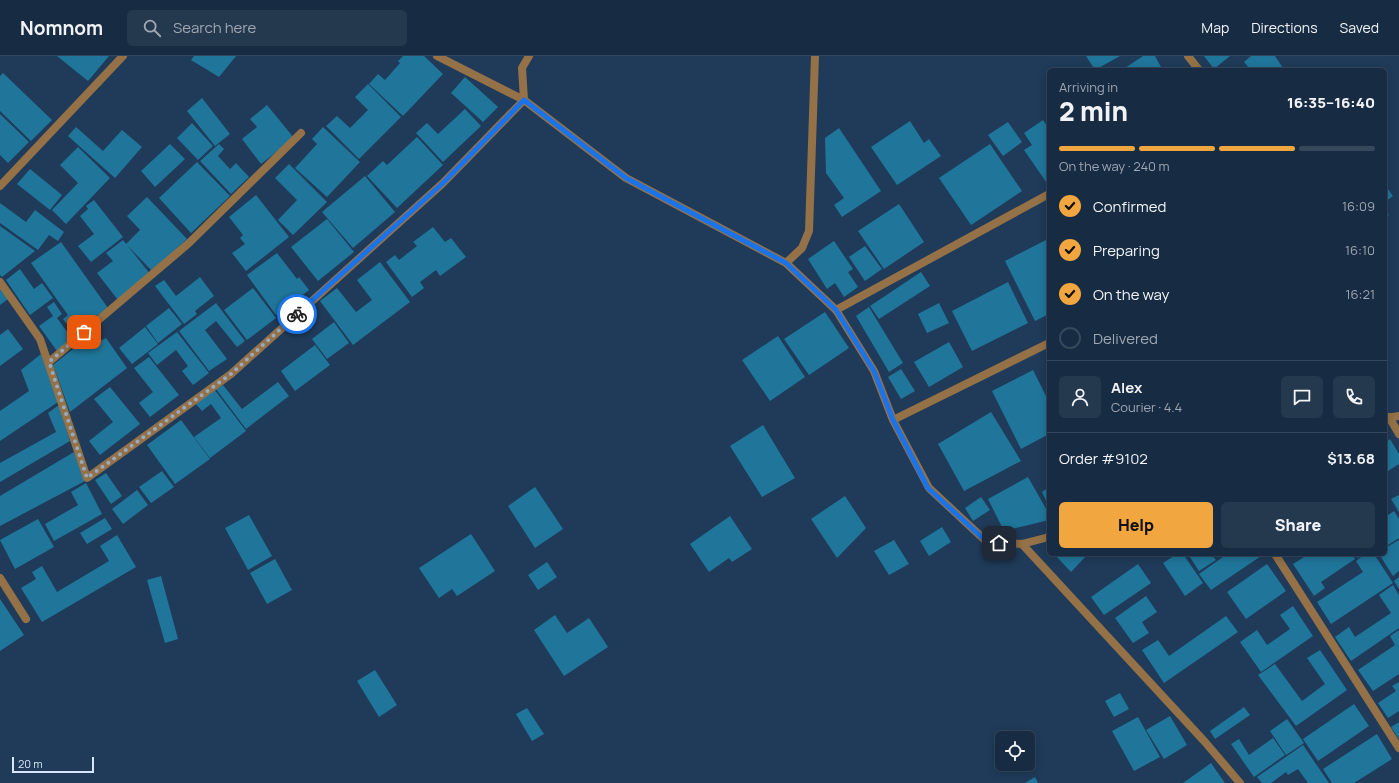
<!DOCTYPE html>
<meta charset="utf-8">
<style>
:root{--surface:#172c43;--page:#24384e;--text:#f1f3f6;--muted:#9ea7b2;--line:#36485c;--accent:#f1a63f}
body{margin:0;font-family:Manrope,sans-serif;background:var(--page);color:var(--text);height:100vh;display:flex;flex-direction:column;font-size:15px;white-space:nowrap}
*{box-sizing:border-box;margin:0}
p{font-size:13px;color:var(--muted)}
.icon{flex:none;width:22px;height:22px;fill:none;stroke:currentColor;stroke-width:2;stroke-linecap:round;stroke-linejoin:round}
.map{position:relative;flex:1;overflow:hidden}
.side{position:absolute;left:1047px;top:12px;width:340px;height:488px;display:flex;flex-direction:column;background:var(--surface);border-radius:6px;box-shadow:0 2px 10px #0003,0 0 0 1px var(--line)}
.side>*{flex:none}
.fabs{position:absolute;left:995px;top:675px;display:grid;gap:8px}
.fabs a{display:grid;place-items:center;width:40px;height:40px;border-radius:6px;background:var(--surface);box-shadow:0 2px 10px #0003,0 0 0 1px var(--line);font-size:20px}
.scale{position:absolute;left:12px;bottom:10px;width:82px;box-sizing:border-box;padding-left:4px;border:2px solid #d6e7fa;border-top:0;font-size:11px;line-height:14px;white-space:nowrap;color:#d6e7fa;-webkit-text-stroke:3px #1f3b59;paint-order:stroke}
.pin{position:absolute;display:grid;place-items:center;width:34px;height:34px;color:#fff;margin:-17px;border-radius:8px;box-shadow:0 2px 6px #0006}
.courier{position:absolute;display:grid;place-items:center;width:40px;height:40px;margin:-20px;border:3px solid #1a73e8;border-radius:50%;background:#fff;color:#222;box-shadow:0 1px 5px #0007}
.overview em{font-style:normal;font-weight:800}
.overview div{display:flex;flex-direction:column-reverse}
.overview{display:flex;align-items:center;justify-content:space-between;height:68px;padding:0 12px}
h1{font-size:26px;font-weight:800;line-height:30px}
.bar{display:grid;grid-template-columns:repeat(4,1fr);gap:6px 4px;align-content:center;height:48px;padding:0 12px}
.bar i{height:5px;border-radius:3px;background:var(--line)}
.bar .current{background:var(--accent)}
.bar p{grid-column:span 4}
.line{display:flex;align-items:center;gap:10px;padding:0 12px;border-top:1px solid var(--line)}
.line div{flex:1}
.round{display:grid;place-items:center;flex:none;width:42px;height:42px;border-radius:6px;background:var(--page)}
ol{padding:0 12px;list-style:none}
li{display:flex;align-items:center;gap:12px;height:44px}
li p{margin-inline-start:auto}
li .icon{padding:4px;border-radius:50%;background:var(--accent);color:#111;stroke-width:4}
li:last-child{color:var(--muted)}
li i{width:22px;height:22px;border:2px solid var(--line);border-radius:50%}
.button{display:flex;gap:8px;margin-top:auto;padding:8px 12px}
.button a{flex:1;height:46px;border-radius:6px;background:var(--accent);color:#111;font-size:16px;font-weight:800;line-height:46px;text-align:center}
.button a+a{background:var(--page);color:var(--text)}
header{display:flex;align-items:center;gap:24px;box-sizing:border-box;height:56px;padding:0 20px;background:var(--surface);border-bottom:1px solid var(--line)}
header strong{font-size:19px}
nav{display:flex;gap:22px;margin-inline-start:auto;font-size:14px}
.search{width:280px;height:36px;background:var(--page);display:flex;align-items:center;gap:10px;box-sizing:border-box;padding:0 14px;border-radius:6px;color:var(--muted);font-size:15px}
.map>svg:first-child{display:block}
.building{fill:#1f769a}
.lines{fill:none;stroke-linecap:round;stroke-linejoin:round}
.street{stroke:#947147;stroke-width:8}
.done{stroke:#96abc2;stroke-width:4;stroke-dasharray:0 7.2}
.route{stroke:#1a73e8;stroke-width:5}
</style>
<header>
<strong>Nomnom</strong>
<div class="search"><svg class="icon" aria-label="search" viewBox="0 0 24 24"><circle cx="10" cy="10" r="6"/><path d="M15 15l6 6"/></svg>Search here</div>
<nav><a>Map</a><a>Directions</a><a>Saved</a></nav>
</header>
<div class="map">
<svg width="1399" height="727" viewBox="0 0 1399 727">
<rect width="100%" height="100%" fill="#1f3b59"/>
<path class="building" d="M 57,0 L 109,0 L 88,25 Z
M 194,0 L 236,0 L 219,21 L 191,4 Z
M 403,0 L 424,0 L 443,18 L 403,60 L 369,28 L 378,18 L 385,24 L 400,7 L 398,5 Z
M 1086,0 L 1120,0 L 1095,14 Z
M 1143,0 L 1155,0 L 1161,11 L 1156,14 L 1122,14 Z
M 1204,0 L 1230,0 L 1214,13 Z
M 1251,0 L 1275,0 L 1283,12 L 1281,14 L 1247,14 L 1249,12 L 1244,6 Z
M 3,17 L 52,64 L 31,85 L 0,55 L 0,20 Z
M 465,21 L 498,51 L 483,66 L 451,37 Z
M 368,28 L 401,61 L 359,103 L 326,70 L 337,60 L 350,72 L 368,54 L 355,41 Z
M 202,42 L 230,78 L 215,90 L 187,55 Z
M 267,49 L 294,82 L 261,108 L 242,83 L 257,71 L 250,63 Z
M 465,53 L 481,70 L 443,106 L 416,77 L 427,67 L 438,78 Z
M 0,58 L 29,86 L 8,107 L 0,99 Z
M 1043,64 L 1049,73 L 1049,130 L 1024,94 L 1032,89 L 1024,77 Z
M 910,65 L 924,87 L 929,83 L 941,100 L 897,129 L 871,91 Z
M 1008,66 L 1022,86 L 1003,100 L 988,79 Z
M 192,67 L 213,90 L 198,104 L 177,82 Z
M 76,71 L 103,95 L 122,74 L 142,91 L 115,122 L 68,80 Z
M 323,71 L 360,106 L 327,141 L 295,112 L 317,88 L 312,83 Z
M 839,72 L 881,135 L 842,161 L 834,149 L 844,142 L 826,117 L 825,82 Z
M 417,81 L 443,109 L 397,152 L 367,120 L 383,105 L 387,109 Z
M 170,88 L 185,103 L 155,131 L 141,115 Z
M 219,88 L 224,93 L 218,100 L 230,113 L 236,107 L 249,121 L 231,138 L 200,105 Z
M 990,88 L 1022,135 L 971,169 L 939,122 Z
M 78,91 L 110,122 L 66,168 L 52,154 L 78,127 L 60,109 Z
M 197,106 L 230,140 L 191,177 L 159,142 Z
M 289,108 L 327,146 L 293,179 L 278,164 L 297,144 L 275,122 Z
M 30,113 L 62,139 L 50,154 L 17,128 Z
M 365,120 L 395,156 L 353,192 L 322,156 Z
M 1385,129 L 1393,140 L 1385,146 Z
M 256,139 L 289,181 L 246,215 L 232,197 L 245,188 L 240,182 L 243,179 L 229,161 Z
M 147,141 L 187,183 L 152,215 L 126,188 L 140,174 L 127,160 Z
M 94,144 L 123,181 L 91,206 L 78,190 L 94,178 L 80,160 L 88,153 L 86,150 Z
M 0,147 L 26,166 L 35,154 L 64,176 L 58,185 L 49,179 L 38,194 L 0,167 Z
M 899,148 L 924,186 L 884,213 L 858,175 Z
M 1385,153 L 1389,159 L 1385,162 Z
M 327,163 L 354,196 L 318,225 L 291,191 Z
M 0,170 L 35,195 L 2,221 L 0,219 Z
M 433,171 L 445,186 L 451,182 L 466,201 L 440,220 L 436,214 L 420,226 L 424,232 L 412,241 L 386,206 L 395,199 L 399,204 L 417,190 L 413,186 Z
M 1048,183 L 1049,258 L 1035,265 L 1005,205 Z
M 123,184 L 151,219 L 118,244 L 97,217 L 113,205 L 106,197 Z
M 834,185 L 853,213 L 848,216 L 858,231 L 844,241 L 835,227 L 827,233 L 808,203 Z
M 61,186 L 108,252 L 73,276 L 63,263 L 68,259 L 31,207 Z
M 865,190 L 882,213 L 865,225 L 849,201 Z
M 277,197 L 297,223 L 299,221 L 309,234 L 276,259 L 247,219 Z
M 380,206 L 410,246 L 353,289 L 320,245 L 337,232 L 356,256 L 372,244 L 357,224 Z
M 20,213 L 34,233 L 42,227 L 53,242 L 30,259 L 6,224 Z
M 921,216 L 930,230 L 879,263 L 870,250 Z
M 200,221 L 214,240 L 195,255 L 197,258 L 184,268 L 155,230 L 164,224 L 176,240 Z
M 1008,226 L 1028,267 L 972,295 L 952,255 Z
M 0,232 L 8,243 L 0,249 Z
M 253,232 L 276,262 L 247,284 L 224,254 Z
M 54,246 L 62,258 L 57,262 L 73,284 L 57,295 L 39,270 L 53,260 L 47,251 Z
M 216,247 L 245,285 L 237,291 L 216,265 L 205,274 L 227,303 L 209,315 L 179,275 Z
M 939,247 L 949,267 L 927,277 L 918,258 Z
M 869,251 L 903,307 L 889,316 L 856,260 Z
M 169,252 L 182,268 L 158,287 L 146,270 Z
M 825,256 L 849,292 L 809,319 L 784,283 Z
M 334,266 L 349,287 L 327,303 L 312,283 Z
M 145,271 L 158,288 L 132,308 L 119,292 Z
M 8,273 L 23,293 L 0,310 L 0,279 Z
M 177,276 L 209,317 L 193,329 L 182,315 L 188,310 L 176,294 L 157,309 L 148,297 Z
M 92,278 L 98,286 L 106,282 L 127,312 L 70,356 L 53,309 Z
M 778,280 L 805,321 L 770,345 L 742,304 Z
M 949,286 L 963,311 L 929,331 L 914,306 Z
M 315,289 L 330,309 L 295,335 L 281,315 Z
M 41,298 L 58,346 L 0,385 L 0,355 L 29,335 L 21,314 Z
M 149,301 L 179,339 L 150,361 L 139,347 L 153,336 L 134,312 Z
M 901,313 L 915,335 L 901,343 L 888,321 Z
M 1033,314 L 1049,346 L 1049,378 L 1021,393 L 992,335 Z
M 278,326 L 289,340 L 246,373 L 216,333 L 223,329 L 242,353 Z
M 110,331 L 140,368 L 100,399 L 89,385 L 113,366 L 94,343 Z
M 214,333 L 246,375 L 210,402 L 194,381 L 221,362 L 211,348 L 202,355 L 195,347 Z
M 59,349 L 70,385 L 0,426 L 0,407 L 56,376 L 48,357 Z
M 991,356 L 1021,405 L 964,435 L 938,388 Z
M 181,364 L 210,403 L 175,428 L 147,389 Z
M 763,369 L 795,422 L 762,441 L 730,390 Z
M 1390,383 L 1399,398 L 1399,408 L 1385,417 L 1385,387 Z
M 74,396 L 85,425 L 0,470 L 0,440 Z
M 162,415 L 174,431 L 151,447 L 139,431 Z
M 106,417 L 122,440 L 111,448 L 95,424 Z
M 1028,421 L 1049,458 L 1049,464 L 1004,475 L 988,443 Z
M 86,427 L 102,458 L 54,485 L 45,468 L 78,449 L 71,436 Z
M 535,431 L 563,473 L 535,492 L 508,450 Z
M 1049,431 L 1049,451 L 1042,436 Z
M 137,434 L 148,449 L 123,468 L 112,453 Z
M 1399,439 L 1399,456 L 1391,443 Z
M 845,440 L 866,472 L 837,502 L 811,463 Z
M 981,441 L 990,454 L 973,465 L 965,452 Z
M 1394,455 L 1399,463 L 1399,482 L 1385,491 L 1385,461 Z
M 249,459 L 272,500 L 248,514 L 225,472 Z
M 730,460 L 752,493 L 732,506 L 729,502 L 709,516 L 690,488 Z
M 105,462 L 112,473 L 87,488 L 80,477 Z
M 38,463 L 54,491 L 15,513 L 0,484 Z
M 942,471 L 951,486 L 929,500 L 920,485 Z
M 471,478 L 495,515 L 457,540 L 452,533 L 439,542 L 419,512 Z
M 117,479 L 136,511 L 42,566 L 21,532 L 36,523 L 32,516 L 42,510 L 57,536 L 109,505 L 100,490 Z
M 894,484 L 909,508 L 889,519 L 874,495 Z
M 1399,484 L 1399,515 L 1393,520 L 1379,498 L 1385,498 L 1385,492 Z
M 1054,498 L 1088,498 L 1071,516 Z
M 1177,498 L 1183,498 L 1203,527 L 1185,540 L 1163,507 Z
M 1188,498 L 1211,498 L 1216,504 L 1199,515 Z
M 1227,498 L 1264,498 L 1211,534 L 1199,518 Z
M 1309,498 L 1352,498 L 1355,503 L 1321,526 L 1325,532 L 1314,540 L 1293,508 Z
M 1355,498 L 1363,498 L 1358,502 Z
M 1365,498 L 1374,498 L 1393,527 L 1331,568 L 1317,546 L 1363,516 L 1356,505 Z
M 275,503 L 292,534 L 267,548 L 250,517 Z
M 547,506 L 557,521 L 538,534 L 528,519 Z
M 1138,508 L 1151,527 L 1104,559 L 1091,541 Z
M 1267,508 L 1286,535 L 1246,563 L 1227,536 Z
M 161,520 L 178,583 L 165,587 L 147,524 Z
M 1399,521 L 1399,533 L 1394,525 Z
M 1393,529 L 1399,539 L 1399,572 L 1351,605 L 1335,581 L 1349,571 L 1355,581 L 1391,557 L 1379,539 Z
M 1146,540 L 1157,556 L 1142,566 L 1149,577 L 1133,587 L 1115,562 Z
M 0,543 L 24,579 L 0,595 Z
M 1293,550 L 1313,580 L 1261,616 L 1240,586 L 1257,574 L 1267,589 L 1290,573 L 1280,559 Z
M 555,559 L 567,577 L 589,562 L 608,591 L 564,620 L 534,574 Z
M 1226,560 L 1238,576 L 1164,627 L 1142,594 L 1158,584 L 1169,600 Z
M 1399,574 L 1399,618 L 1373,635 L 1358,614 L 1395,589 L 1390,580 Z
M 1320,594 L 1347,634 L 1296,670 L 1258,619 L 1275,608 L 1302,645 L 1325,628 L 1307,602 Z
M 375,614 L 397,649 L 379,661 L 357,625 Z
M 1399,626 L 1399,655 L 1388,662 L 1378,647 L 1396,635 L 1392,630 Z
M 1120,637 L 1129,653 L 1114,661 L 1105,645 Z
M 1354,648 L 1369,670 L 1318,705 L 1303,683 Z
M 1244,651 L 1250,659 L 1215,683 L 1210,675 Z
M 527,652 L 544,678 L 532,685 L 516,658 Z
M 1170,660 L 1187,689 L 1164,703 L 1146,674 Z
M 1138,661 L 1160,701 L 1134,715 L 1112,675 Z
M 1287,663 L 1304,687 L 1286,699 L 1270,675 Z
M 1399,666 L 1399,683 L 1391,671 Z
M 1377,678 L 1392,703 L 1354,727 L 1332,727 L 1323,713 Z
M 1273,682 L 1285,699 L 1254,721 L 1231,688 L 1239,683 L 1249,699 Z
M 1303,689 L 1329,727 L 1308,727 L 1298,713 L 1288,719 L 1286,716 L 1271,727 L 1262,727 L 1257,721 Z
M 1211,707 L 1225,727 L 1183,727 Z
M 1035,721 L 1038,727 L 1025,727 Z"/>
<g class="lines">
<path class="street" d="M 437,0 L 524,44 L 626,122 L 786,207 L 836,254 L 874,315 L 893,364 L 929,432 L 987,486 L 1022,488 L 1049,481
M 1188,0 L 1199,14
M 0,130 L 123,0
M 786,207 L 802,192 L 809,175 L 815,0
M 0,226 L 40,283 L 87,422 L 231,318 L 443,127 L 524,44 L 522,12 L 529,0
M 836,254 L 1049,138
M 49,306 L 189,187 L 301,77
M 1389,361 L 1399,378
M 1386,362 L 1399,360
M 893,364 L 1049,287
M 1022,488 L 1205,686 L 1240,727
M 1275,498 L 1399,692
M 0,522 L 26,563"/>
</g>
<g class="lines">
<path class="done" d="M 84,276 L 49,306 L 87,422 L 231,318 L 297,258"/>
<path class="route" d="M 297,258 L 443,127 L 524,44 L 626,122 L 786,207 L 836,254 L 874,315 L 893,364 L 928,432 L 987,486 L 999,487"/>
</g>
</svg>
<div class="fabs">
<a><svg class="icon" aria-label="locate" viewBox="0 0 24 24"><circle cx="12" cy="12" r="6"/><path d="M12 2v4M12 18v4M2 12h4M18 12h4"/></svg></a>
</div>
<div class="scale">20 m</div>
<div class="pin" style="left:84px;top:276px;background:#ea580c"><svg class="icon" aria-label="bag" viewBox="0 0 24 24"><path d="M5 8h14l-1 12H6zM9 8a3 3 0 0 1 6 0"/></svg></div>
<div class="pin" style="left:999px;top:487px;background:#1f2937"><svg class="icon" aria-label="home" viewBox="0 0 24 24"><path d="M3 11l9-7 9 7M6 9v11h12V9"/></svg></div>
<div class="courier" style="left:297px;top:258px"><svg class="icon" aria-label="bike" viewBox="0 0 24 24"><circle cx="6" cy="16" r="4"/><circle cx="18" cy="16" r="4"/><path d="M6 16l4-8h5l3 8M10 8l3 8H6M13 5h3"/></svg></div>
<section class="side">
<div class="overview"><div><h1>2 min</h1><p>Arriving in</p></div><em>16:35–16:40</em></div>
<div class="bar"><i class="current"></i><i class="current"></i><i class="current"></i><i></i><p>On the way · 240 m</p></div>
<ol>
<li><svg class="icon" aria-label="check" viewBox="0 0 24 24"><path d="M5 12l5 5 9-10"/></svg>Confirmed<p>16:09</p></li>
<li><svg class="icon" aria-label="check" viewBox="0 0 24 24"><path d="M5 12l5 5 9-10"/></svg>Preparing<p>16:10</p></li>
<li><svg class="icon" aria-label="check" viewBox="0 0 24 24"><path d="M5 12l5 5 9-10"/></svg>On the way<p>16:21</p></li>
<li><i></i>Delivered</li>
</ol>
<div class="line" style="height:72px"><a class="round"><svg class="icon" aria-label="person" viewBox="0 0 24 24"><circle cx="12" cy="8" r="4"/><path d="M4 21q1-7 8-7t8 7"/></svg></a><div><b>Alex</b><p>Courier · 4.4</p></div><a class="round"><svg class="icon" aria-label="chat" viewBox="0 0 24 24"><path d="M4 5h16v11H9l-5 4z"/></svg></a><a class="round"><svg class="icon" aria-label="phone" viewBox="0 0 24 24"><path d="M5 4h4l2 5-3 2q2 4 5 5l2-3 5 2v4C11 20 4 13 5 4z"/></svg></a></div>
<div class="line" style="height:52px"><div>Order #9102</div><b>$13.68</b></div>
<div class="button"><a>Help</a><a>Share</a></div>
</section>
</div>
